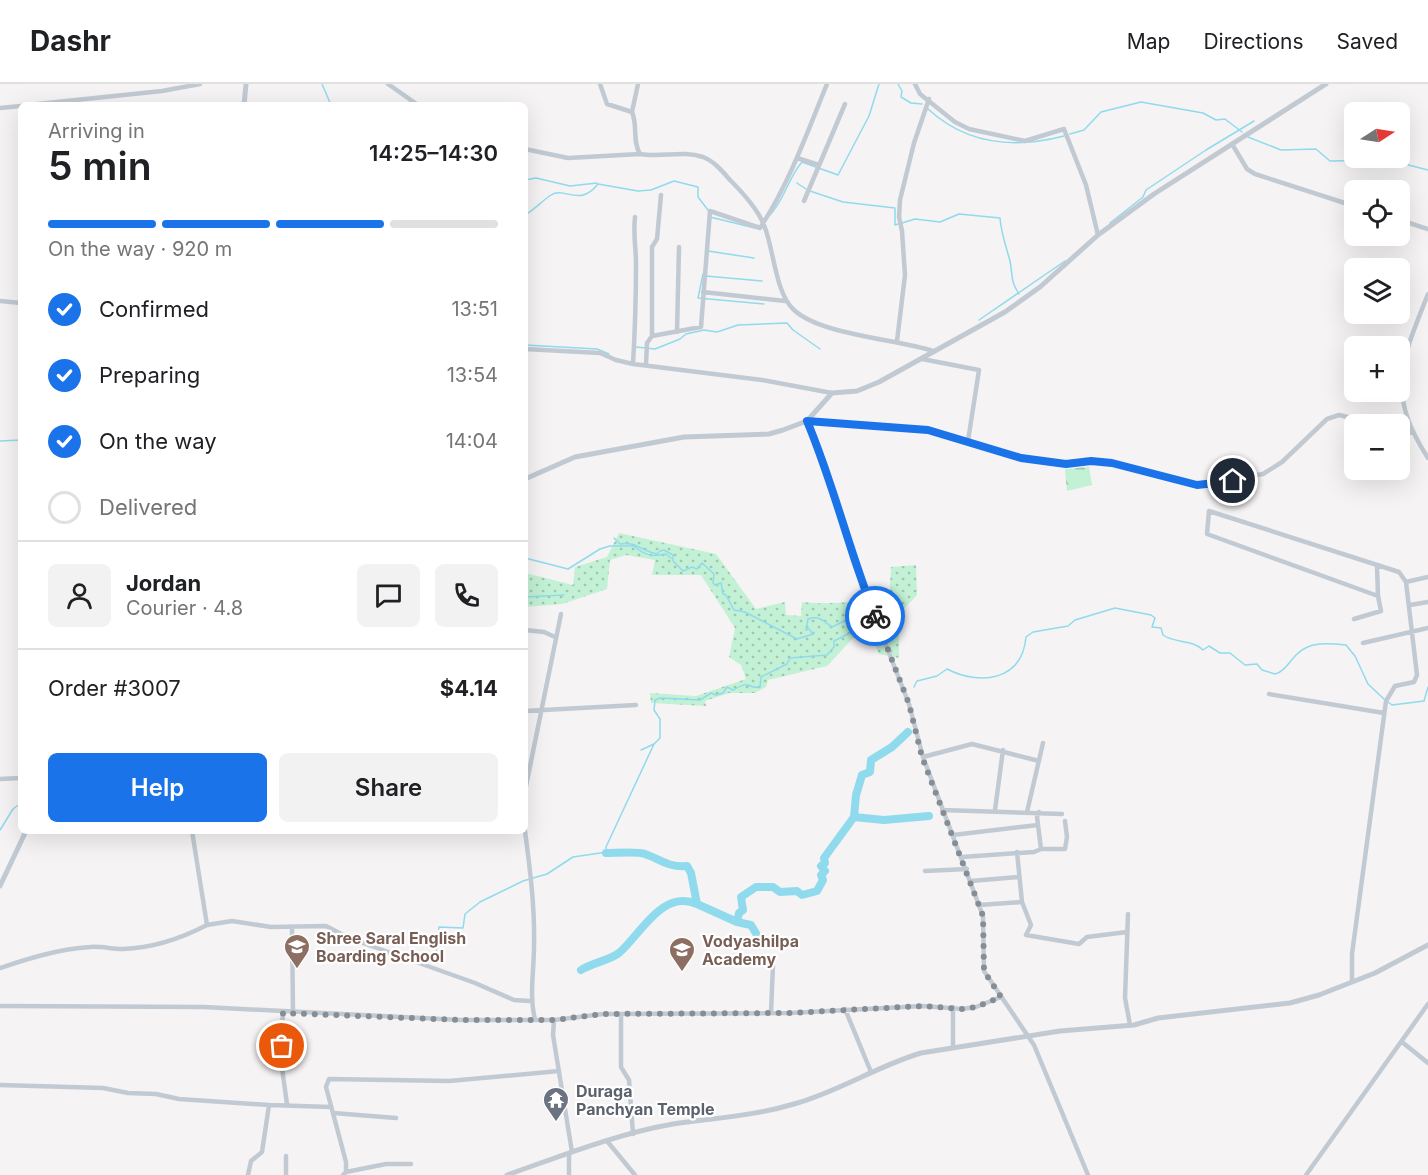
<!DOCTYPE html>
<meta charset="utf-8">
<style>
:root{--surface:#fff;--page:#f2f2f2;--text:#202124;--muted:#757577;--line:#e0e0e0;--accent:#1a73e8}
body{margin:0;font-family:Inter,sans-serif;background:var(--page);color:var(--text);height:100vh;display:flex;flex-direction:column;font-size:22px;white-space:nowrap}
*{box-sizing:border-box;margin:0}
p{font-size:20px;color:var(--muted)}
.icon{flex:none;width:33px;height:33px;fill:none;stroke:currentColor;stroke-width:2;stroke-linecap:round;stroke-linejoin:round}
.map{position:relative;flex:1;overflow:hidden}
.panel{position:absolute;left:18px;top:18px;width:510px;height:732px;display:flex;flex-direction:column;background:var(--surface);border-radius:9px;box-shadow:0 6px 24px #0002}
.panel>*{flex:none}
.needle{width:39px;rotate:78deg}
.buttons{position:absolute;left:1344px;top:18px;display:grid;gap:12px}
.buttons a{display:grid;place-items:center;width:66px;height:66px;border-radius:9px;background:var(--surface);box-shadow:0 6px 24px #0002;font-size:30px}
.pin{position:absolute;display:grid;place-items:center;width:51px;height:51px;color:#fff;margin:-26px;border:3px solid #fff;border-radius:50%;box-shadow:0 2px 6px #0007}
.courier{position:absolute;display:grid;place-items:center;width:60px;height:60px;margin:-30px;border:4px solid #1a73e8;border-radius:50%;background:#fff;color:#222;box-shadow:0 2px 8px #0007}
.overview em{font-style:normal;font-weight:600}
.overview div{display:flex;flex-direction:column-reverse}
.overview{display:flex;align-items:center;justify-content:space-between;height:102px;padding:0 30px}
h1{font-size:39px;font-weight:600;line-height:45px}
.bar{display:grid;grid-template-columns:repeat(4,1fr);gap:9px 6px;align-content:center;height:72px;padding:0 30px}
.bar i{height:8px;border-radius:4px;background:var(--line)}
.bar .current{background:var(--accent)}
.bar p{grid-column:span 4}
.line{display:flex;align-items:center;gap:15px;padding:0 30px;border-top:2px solid var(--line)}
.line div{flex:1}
.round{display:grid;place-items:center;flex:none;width:63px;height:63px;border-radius:9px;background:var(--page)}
ol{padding:0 30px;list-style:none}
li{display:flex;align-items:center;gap:18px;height:66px}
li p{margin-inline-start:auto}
li .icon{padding:6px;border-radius:50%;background:var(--accent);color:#fff;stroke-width:4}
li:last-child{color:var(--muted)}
li i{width:33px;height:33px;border:3px solid var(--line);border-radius:50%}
.primary-button{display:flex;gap:12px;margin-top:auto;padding:12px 30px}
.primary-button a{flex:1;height:69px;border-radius:9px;background:var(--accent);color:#fff;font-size:24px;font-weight:600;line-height:69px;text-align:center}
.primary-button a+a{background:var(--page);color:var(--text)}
header{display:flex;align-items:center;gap:36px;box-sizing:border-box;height:84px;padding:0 30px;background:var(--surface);border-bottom:2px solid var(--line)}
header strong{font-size:28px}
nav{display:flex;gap:33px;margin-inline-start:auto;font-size:21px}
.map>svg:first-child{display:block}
.green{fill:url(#green-dots)}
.forest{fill:url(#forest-firs)}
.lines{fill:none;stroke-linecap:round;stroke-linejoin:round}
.stream{stroke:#90daee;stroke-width:1.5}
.river{stroke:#90daee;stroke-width:8}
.minor{stroke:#c1cad2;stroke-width:4.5}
.tertiary{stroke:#c1cad2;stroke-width:5}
.done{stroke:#868d94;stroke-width:6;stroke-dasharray:0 10.8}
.route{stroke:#1a73e8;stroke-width:8}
.labels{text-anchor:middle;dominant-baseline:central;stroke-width:4.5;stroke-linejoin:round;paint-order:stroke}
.education-label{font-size:16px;font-weight:bold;fill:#785e54;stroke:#fff;text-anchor:start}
.worship-label{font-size:16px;font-weight:bold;fill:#5b616d;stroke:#fff;text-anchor:start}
</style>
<header>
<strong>Dashr</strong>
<nav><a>Map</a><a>Directions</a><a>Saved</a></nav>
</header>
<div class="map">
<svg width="1428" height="1091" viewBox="0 0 1428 1091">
<defs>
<pattern id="green-dots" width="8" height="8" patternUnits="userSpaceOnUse" patternTransform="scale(1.5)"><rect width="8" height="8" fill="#c3f1d5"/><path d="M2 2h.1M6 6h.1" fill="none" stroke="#a0c6b0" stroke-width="1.8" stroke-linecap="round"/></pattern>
<pattern id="forest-firs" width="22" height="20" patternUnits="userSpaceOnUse" patternTransform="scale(1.5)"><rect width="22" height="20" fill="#c3f1d5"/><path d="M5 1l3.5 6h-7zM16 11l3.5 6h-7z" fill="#a0c6b0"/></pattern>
</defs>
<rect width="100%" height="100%" fill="#f5f3f3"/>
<path class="green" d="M 619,449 L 716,470 L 756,525 L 785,518 L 786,531 L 801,532 L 802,518 C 831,522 860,515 889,520 L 891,483 L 916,481 L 917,511 L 899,530 L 899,574 L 879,570 L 873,554 L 853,554 L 827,582 L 768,596 L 766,603 L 755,609 L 729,609 L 705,617 L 706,622 L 651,619 L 650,609 L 696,612 L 746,595 L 741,581 L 729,573 L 735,544 L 701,491 L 652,491 L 655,476 L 626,471 L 610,476 L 607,505 L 562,520 L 525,523 L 525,489 L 573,501 L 575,483 L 607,473 Z"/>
<path class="forest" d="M 1089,383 L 1092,401 L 1067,407 L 1065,385 Z"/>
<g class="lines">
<path class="stream" d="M 322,0 L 331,21
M 898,0 L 902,7 L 901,13 L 911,19 L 922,20
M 928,25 C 967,61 1014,65 1064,52
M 1070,50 L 1084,46 L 1101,28 L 1141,18 L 1203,29 L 1216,36 L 1225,35 L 1242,48
M 1248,53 L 1281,66 L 1316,65 L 1330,77 L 1385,76 L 1387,80 L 1397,78 L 1428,86
M 525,96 L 536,94 L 570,102 L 597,99
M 797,99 L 806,105
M 810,107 L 843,118 L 895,124 L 895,141 L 898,140
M 525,131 C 534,126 542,117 551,111 C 565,102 579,124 598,100 L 638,107 L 651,106 L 674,97 L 698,103 L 698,113 L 708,126
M 770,131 C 785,115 788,94 802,78 L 838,91 L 869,32 L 879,0
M 710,133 L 755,144
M 902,139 L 915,135 L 940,138 L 959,130 L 1000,134 C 1001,149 1006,162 1010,177 C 1013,192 1010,196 1019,210
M 1110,139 L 1143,113 L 1146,106 L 1206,66 L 1254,37
M 708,167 L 754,174
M 703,190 L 698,214 L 764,220
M 706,192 L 762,197
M 979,236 L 1065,177
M 525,261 L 597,265 L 609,270
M 636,263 L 655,265 L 680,255 L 686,250 L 704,246 L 717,248 L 738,241 L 787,239 L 793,246 L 820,265
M 0,357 L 21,356
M 614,454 L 620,460 C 635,457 642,467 657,470 L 660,467 L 664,466 L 673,471 L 673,477 L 683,487 L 692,483 L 697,485 L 702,479 L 714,490 L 713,499 L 715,501 L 721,499 L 723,510 L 726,511 L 734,526 L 745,528 L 797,555 L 813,550 L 809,545 L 806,546 L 808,535 C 820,531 824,538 832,543 L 846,536 L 855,541 L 870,541 L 877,551 L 888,553 L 895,534
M 525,474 L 568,485 L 600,465 L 610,462 L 634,462 C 645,472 653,473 666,470 L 671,474
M 525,513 L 564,511
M 914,603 L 917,597 L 937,592 L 947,585 C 980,602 1022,597 1026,553 L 1033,548 L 1068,542 L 1075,536 L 1115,524 L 1151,531 L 1155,534 L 1152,543 L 1161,544 L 1163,551 C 1176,560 1192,555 1203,566 L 1209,562 L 1220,569 L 1230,569 L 1245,581 L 1257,580 L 1262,586 L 1275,590 C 1284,588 1289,578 1296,571 C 1309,557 1329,559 1346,561 L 1355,572 L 1368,600 L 1384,615
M 1388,618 L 1392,621 L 1424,617 L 1428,603
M 641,666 L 654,660 L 660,654 L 660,635 L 654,626 L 655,616 L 660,614 L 700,616 L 711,609 L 716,611 L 723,609 L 727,603 L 733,606 C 753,595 745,605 760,603 L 761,593 L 787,580 L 790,574 L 827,571 L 834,563 L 834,557 L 860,544 L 867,547 L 872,545
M 0,746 L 13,725 L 21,719
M 410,869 L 423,872 L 436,870 L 439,843 L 463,844 L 465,830 L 480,818 L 523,797 L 547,790 L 573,773 L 607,768 L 606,763 L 654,660"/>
<path class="river" d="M 854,733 L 884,736 L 929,732
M 606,769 C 615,769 638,767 645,770 C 660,775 669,784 687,782 L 691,789 L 697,820 L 737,838 L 751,841 L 763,861
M 737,838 L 739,829 L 743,826 L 741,813 L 756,803 L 773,803 L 780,808 L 797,807 L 802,811 L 817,807 L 823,796 L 821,791 L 825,787 L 821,782 L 825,779 L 824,774 L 854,733 L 856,711 L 862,691 L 870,688 L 871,676 L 892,663 L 908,648
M 581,886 C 592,879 610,876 619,869 C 641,850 662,805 697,820"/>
<path class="minor" d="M 388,0 L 418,21
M 600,0 L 607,20 L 632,28 C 638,42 632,57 640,70 C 661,74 682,66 703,73 C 714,77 723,88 731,97 C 743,109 757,124 764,141 C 774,165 775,209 794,226 C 821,251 896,255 933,267
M 915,0 L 920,10 L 955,38 L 969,45 L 1025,57 L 1064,45 L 1086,101 L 1098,151
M 28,21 L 162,7 L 200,0
M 0,24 L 21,22
M 632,28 L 638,0
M 1232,60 L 1247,85 L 1255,90 L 1354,122
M 525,65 L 568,74 L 640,70
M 797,74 L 819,81
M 804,117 L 845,20
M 1400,136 L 1428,145
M 703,208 L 785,217
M 1428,210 C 1402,276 1385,308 1428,374
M 0,217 L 21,219
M 677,248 L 679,163
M 652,252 L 701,243 L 710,127 L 760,144 C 789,100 807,49 827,0
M 897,257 L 905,191 L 902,147 L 899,133 L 900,116 L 914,59 L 929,15
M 525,265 L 600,269 L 616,276 L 633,280 L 762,296 L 832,309
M 922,275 L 979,286 L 968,357
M 633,280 C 635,246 636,213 636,180 C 636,164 633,150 635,133
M 646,280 L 647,259 L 652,252 L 652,163 L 657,155 L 661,111
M 807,337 L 826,382 L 853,477 L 909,620 L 923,673 L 983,832 L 984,887 L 1034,961 L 1088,1091
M 807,337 L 928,346 L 1021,373 L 1066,380 L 1091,377 L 1112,379 L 1197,401 L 1263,390 L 1282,378 L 1327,335 L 1339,331 L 1376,340
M 1400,346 L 1413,349
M 1377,482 L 1378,512
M 1406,498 L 1428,493
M 1410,521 L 1428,518
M 525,546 L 544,548 L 555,553
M 1363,559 L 1428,544
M 1269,610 L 1384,629
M 525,627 L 636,621
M 923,673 L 972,660 L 1039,677
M 0,695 L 21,694
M 525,707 L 561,530
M 942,726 L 1062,730
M 995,726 L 1003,666
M 1027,728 L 1043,659
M 525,747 C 530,785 535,824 534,862 C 534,887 529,912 535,936
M 953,751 L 1038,741
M 1041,765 L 1065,765 L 1067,753 L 1065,737
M 962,773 L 1034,768 L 1041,765 L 1037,733 L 1039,728
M 925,787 L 967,785
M 971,797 L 1019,793
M 1022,818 L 1031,841 L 1026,851 L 1079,860 L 1087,853 L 1127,848
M 979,821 L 1022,818 L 1017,768
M 1128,830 L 1125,914 L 1130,941
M 207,841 L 232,837 L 271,843 L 326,842 L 349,854 L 475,899 L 514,916 L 530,917
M 292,843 L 293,930
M 0,884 C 30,874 59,865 90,863 C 101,862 112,865 123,865 C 153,864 180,855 207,841 L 192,747
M 1352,898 L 1352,870 L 1386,617 L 1395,602 L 1414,598 L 1417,591 L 1406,498 L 1399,488 L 1209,427 L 1207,450 L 1378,512 L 1381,527 L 1354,535
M 0,922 L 204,923 L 461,936 L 554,936 L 603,930 L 790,929 L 923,922 L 962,925 L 976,923 L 1001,913
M 845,925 L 871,988
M 771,928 L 773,881
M 283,929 L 280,970 L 287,1020
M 621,931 L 621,983 L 629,996 L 633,1050
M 554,936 L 553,951 L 572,1068
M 1402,958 L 1428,979
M 953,963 L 953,923
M 0,1001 L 103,1004 L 128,1009 L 156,1010 L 179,1015 L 269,1021
M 333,1029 L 396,1034
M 607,1057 L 635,1091
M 569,1069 L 569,1091
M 346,1088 L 386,1080 L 411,1080
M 248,1091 L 251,1077 L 262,1068 L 269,1021 L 331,1023
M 286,1091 L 286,1072
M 343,1091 L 346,1088 L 346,1078 L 326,1003 L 329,995 L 449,997 L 559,987
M 1306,1091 L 1428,920"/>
<path class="tertiary" d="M 244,21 L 246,0
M 525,395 L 575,373 L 684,353 L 769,350 L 783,346 L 807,337 L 832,309 L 857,307 L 879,298 L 1005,228 L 1040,203 L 1098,151 L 1154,110 L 1326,0
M 0,802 L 26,747
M 507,1091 C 561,1072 616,1050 673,1040 C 713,1034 754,1032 794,1020 C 838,1008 877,982 921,969 L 1060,947 L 1134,941 L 1158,934 L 1290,919 L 1319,911 L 1375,889 L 1428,861"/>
</g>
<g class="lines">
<path class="done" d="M 282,962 L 283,929 L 461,936 L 554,936 L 603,930 L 790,929 L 923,922 L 962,925 L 976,923 L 1001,913 L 984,887 L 983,832 L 922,673 L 909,620 L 875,532"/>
<path class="route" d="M 875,532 C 849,467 834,401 807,337 L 928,346 L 1021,374 L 1066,380 L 1091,377 L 1112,379 L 1197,401 L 1233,397"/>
</g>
<defs>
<symbol id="school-pin" viewBox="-11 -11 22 30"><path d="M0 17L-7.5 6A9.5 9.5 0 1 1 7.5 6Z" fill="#8d6e63" stroke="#fff"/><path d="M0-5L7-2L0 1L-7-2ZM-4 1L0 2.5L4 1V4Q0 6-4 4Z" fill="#fff"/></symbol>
<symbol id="temple-pin" viewBox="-11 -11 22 30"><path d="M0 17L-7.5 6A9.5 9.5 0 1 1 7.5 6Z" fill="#6b7280" stroke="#fff"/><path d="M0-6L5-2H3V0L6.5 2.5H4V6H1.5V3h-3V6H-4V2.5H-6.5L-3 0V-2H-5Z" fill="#fff"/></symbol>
</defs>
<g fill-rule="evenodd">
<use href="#school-pin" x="282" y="848" width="30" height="40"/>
<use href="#school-pin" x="667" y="851" width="30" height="40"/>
<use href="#temple-pin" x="541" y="1001" width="30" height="40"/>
</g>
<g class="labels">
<g class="education-label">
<text x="316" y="854">Shree Saral English<tspan x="316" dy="18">Boarding School</tspan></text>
<text x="702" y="857">Vodyashilpa<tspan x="702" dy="18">Academy</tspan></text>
</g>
<g class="worship-label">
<text x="576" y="1007">Duraga<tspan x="576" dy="18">Panchyan Temple</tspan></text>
</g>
</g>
</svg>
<div class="buttons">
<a><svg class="needle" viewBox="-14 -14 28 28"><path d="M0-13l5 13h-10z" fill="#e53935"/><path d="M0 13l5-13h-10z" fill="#757577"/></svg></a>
<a><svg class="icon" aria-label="locate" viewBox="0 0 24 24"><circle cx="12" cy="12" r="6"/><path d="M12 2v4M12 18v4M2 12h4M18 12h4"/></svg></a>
<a><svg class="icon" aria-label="layers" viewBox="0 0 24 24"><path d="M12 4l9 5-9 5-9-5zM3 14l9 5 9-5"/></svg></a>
<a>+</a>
<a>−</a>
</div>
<div class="pin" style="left:282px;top:962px;background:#ea580c"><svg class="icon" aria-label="bag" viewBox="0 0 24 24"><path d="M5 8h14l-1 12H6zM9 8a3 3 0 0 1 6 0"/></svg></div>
<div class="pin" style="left:1233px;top:397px;background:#1f2937"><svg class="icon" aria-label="home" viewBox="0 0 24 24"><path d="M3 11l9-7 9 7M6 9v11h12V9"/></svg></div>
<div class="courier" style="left:875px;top:532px"><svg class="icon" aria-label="bike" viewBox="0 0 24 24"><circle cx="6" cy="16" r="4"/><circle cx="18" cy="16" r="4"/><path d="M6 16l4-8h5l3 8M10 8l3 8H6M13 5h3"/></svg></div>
<section class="panel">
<div class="overview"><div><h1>5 min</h1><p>Arriving in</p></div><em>14:25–14:30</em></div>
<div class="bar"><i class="current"></i><i class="current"></i><i class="current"></i><i></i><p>On the way · 920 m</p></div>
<ol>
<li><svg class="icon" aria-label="check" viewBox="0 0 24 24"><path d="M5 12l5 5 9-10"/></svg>Confirmed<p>13:51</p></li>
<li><svg class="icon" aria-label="check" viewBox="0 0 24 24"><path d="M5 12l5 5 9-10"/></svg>Preparing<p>13:54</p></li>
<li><svg class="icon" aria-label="check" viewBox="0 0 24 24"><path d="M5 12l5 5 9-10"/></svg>On the way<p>14:04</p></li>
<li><i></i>Delivered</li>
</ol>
<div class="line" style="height:108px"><a class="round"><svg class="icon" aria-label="person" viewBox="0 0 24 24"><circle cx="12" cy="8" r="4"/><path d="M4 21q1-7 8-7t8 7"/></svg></a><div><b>Jordan</b><p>Courier · 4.8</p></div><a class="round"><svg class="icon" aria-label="chat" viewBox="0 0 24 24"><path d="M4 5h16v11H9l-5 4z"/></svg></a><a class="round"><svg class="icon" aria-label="phone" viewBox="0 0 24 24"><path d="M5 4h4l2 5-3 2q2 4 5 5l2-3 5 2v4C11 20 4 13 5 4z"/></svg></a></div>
<div class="line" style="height:78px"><div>Order #3007</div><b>$4.14</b></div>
<div class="primary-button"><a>Help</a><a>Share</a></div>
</section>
</div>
